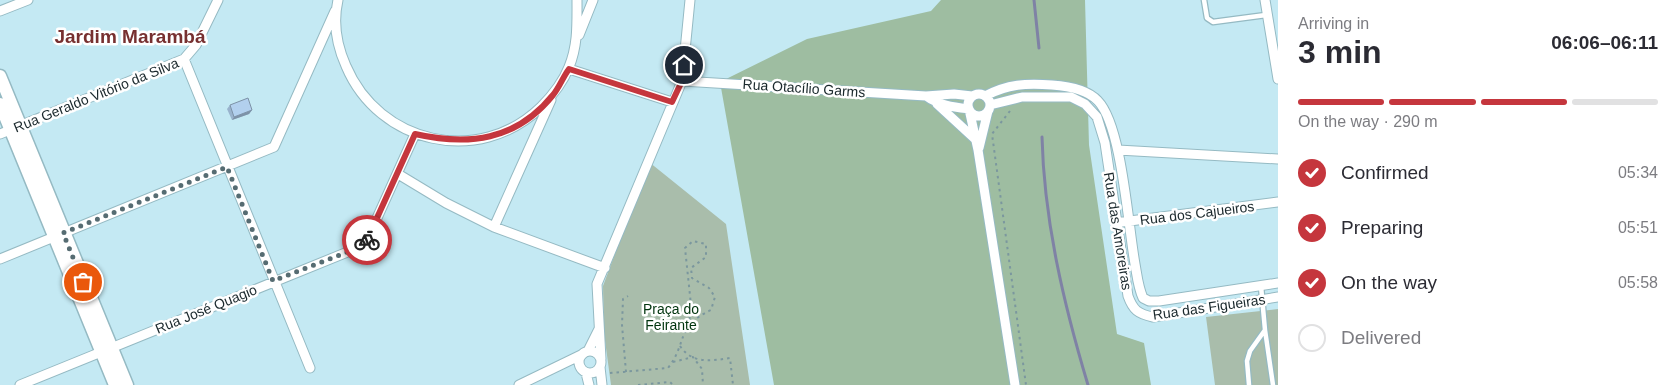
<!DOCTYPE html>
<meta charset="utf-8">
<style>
:root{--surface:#fff;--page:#f2f2f3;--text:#2b2b33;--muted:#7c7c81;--line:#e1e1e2;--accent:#c5363d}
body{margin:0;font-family:Helvetica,sans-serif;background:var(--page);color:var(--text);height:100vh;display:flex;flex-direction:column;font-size:19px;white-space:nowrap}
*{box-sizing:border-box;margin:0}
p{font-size:16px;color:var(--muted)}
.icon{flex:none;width:28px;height:28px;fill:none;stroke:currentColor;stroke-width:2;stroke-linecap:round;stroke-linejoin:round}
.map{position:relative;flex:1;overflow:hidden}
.details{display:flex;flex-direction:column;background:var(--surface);width:400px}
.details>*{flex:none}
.pin{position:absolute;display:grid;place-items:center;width:42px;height:42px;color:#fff;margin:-21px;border:2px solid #fff;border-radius:50%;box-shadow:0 1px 5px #0007}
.courier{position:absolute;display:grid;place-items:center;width:50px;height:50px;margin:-25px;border:4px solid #c5363d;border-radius:50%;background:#fff;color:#222;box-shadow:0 1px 6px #0007}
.overview em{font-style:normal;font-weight:600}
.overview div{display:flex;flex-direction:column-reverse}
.overview{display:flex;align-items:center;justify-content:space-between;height:85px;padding:0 20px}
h1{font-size:32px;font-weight:600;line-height:38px}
.bar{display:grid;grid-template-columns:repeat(4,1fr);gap:8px 5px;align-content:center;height:60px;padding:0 20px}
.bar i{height:6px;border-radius:4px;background:var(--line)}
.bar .selected{background:var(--accent)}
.bar p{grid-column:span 4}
ol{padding:0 20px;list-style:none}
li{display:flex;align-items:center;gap:15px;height:55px}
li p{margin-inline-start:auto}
li .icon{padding:5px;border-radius:50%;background:var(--accent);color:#fff;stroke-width:4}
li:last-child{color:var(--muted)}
li i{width:28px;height:28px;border:2px solid var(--line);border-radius:50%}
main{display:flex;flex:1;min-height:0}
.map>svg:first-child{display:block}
.green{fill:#a9bdab}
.forest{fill:#9ebda1}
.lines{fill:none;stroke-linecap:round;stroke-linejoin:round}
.stream{stroke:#7f82a5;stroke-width:3}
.service-casing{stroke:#95bac3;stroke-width:7}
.minor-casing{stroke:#95bac3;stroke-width:11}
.secondary-casing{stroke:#95bac3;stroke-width:15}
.path{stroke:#7b979e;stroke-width:2;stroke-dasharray:2.5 4;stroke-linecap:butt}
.service{stroke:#fff;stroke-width:4.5}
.minor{stroke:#fff;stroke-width:9}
.secondary{stroke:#fff;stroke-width:12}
.wall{fill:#99b3cd}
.shaded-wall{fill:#7d92a7}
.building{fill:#b2d0ee;stroke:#7d92a7}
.done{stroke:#566c72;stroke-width:5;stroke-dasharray:0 9}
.route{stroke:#c5363d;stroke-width:6}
.labels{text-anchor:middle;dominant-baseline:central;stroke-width:5;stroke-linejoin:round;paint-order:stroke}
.street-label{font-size:14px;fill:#1a282c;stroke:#fff}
.park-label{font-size:14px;fill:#00340e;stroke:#fff}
.district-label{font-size:19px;font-weight:bold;fill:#773030;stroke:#fff}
</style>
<main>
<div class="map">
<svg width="1278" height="385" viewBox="0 0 1278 385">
<rect width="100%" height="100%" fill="#c4e9f3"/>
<path class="green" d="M 649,162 L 726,224 L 750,385 L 611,385 L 604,333 L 603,286 Z
M 1278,309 L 1278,385 L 1215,385 L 1206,317 Z"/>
<path class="forest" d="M 941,0 L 1085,0 L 1089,145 L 1117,334 L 1144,343 L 1151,385 L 774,385 L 720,82 L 807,39 L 931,11 Z"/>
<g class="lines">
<path class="stream" d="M 1034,0 L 1039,48
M 1042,137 C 1044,221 1064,305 1088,385"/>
<defs>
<path id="service" d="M 1204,0 L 1207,18 L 1213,22 L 1266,15
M 1265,330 L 1273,385
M 1249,385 L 1247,361 L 1250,351 L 1265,330 L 1261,286"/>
<path id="minor" d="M 338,0 C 333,22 337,46 346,66 C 379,144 479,167 541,107 C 552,96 563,82 569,67 C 578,45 577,24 577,0
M 1265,0 L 1278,79
M 0,11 L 28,0
M 579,35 L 593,0
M 184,59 L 310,368
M 569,69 L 672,102
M 682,81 L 926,96 L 954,94 L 972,96
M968 105a11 11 0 1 1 22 0a11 11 0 1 1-22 0Z
M 926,96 C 938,105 954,107 969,109 L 978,150 L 1015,385
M 985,96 C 1008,84 1026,83 1052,85 C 1067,86 1087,89 1098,101 C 1122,126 1128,226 1135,264 C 1137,275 1138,287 1143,298 L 1149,301 L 1159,301 L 1278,283
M 937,104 L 975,139
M 990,105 L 1022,97 L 1071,97 L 1085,104 L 1097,117 L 1105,143 L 1128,296 C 1133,310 1138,314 1153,317 L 1278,297
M 0,134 L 184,59 L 196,45 L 218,0
M 979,148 L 988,111
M 1118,150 L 1278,159
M 398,174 L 446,203 L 494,227 L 605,268
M 1122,222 L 1278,202
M 494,227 L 551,100
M 0,259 L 274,147 L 335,11
M 588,351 L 599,329
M579 362a11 11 0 1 1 22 0a11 11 0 1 1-22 0Z
M 601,359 L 597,284 L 682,81 L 690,0
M 600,367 L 602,385
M 586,373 L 589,385
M 20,385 L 355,249 L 368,238 L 415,134
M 519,385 L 583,354"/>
<path id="secondary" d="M 0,76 L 127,385
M 0,104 L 115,385"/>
</defs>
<use href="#service" class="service-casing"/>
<use href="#minor" class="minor-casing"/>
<use href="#secondary" class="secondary-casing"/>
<path class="path" d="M 1010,111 L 992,134 L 1026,385
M 680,346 C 692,364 711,361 730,358 L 733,385
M 673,362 L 693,357 L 702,369 L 703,385
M 626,372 L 622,325 L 623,299 L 628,296
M 610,373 L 668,368 C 688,342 675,327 711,310 L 715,297 L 709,288 L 692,278 L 691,268 L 706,257 L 706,244 L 693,241 L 685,248 L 691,305 L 689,323
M 638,385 L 670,382 L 673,385"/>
<use href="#service" class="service"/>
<use href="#minor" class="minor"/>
<use href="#secondary" class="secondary"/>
</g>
<path class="wall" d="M 230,105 L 252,110 L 249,114 L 232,120 L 227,109 Z"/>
<path class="shaded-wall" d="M 252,110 L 249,114 L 232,120 L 234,117 Z"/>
<path class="building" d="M 248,98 L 252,110 L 234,117 L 230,105 Z"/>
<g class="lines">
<path class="done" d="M 83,282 L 63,233 L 227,167 L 273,281 L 355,249 L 367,240"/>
<path class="route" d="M 367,240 L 415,134 C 468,146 516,141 553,95 C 559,88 563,77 569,69 L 672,102 L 682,81 L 684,65"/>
</g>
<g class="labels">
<g class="street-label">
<text transform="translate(804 88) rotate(4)">Rua Otacílio Garms</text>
<text transform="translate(96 95) rotate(-22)">Rua Geraldo Vitório da Silva</text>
<text transform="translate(1197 213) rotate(-7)">Rua dos Cajueiros</text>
<text transform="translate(1118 231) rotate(81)">Rua das Amoreiras</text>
<text transform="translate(1209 307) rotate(-8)">Rua das Figueiras</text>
<text transform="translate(206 309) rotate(-22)">Rua José Quagio</text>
</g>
<g class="park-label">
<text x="671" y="309">Praça do<tspan x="671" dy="16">Feirante</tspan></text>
</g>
<g class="district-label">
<text x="130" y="36">Jardim Marambá</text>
</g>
</g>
</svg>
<div class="pin" style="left:83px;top:282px;background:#ea580c"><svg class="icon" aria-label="bag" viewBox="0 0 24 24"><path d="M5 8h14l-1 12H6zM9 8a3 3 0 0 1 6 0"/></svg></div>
<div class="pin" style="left:684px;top:65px;background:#1f2937"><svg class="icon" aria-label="home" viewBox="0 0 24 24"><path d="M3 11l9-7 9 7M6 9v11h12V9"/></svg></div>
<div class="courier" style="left:367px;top:240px"><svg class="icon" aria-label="bike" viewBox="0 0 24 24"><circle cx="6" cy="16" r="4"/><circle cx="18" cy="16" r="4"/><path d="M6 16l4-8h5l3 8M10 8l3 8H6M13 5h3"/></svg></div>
</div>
<section class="details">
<div class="overview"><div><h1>3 min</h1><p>Arriving in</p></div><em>06:06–06:11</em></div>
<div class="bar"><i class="selected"></i><i class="selected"></i><i class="selected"></i><i></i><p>On the way · 290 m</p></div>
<ol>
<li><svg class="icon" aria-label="check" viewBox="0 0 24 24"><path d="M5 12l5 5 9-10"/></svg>Confirmed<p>05:34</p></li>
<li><svg class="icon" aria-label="check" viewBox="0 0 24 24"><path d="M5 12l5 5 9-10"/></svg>Preparing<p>05:51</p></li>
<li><svg class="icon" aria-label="check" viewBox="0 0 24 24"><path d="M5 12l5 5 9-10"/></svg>On the way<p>05:58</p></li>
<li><i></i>Delivered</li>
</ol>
</section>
</main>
